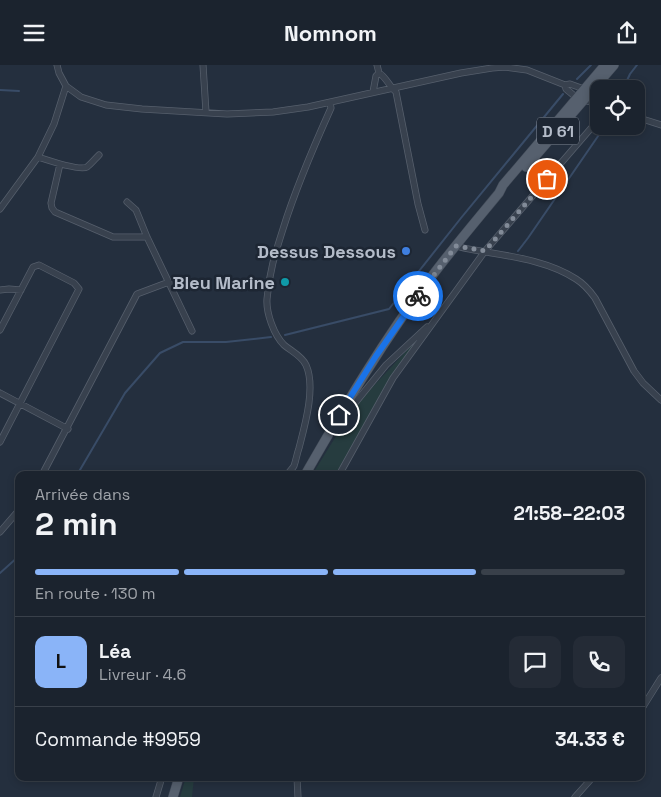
<!DOCTYPE html>
<html lang="fr">
<meta charset="utf-8">
<style>
:root{--surface:#1b232e;--page:#242b36;--text:#f1f3f6;--muted:#a0a4aa;--line:#39404a;--accent:#8ab4f8}
body{margin:0;font-family:"Space Grotesk",sans-serif;background:var(--page);color:var(--text);height:100vh;display:flex;flex-direction:column;font-size:19px;white-space:nowrap}
*{box-sizing:border-box;margin:0}
p{font-size:16px;color:var(--muted)}
.icon{flex:none;width:28px;height:28px;fill:none;stroke:currentColor;stroke-width:2;stroke-linecap:round;stroke-linejoin:round}
.map{position:relative;flex:1;overflow:hidden}
.side{position:absolute;left:15px;top:406px;width:630px;height:310px;display:flex;flex-direction:column;background:var(--surface);border-radius:10px;box-shadow:0 2px 8px #0003,0 0 0 1px var(--line)}
.side>*{flex:none}
.controls{position:absolute;left:590px;top:15px;display:grid;gap:10px}
.controls a{display:grid;place-items:center;width:55px;height:55px;border-radius:10px;background:var(--surface);box-shadow:0 2px 8px #0003,0 0 0 1px var(--line);font-size:25px}
.pin{position:absolute;display:grid;place-items:center;width:42px;height:42px;color:#fff;margin:-21px;border:2px solid #fff;border-radius:50%;box-shadow:0 1px 5px #0007}
.courier{position:absolute;display:grid;place-items:center;width:50px;height:50px;margin:-25px;border:4px solid #1a73e8;border-radius:50%;background:#fff;color:#222;box-shadow:0 1px 6px #0007}
.head em{font-style:normal;font-weight:700}
.head div{display:flex;flex-direction:column-reverse}
.head{display:flex;align-items:center;justify-content:space-between;height:85px;padding:0 20px}
h1{font-size:32px;font-weight:700;line-height:38px}
.bar{display:grid;grid-template-columns:repeat(4,1fr);gap:8px 5px;align-content:center;height:60px;padding:0 20px}
.bar i{height:6px;border-radius:4px;background:var(--line)}
.bar .current{background:var(--accent)}
.bar p{grid-column:span 4}
.line{display:flex;align-items:center;gap:12px;padding:0 20px;border-top:1px solid var(--line)}
.line div{flex:1}
.round{display:grid;place-items:center;flex:none;width:52px;height:52px;border-radius:10px;background:var(--page)}
header{display:flex;justify-content:space-between;align-items:center;height:65px;padding:0 20px;background:var(--surface);font-size:22px;font-weight:700}
.map>svg:first-child{display:block}
.green{fill:#263c3f}
.lines{fill:none;stroke-linecap:round;stroke-linejoin:round}
.stream{stroke:#394c67;stroke-width:2}
.street-casing{stroke:#565f6c;stroke-width:7}
.primary-casing{stroke:#414a57;stroke-width:10}
.street{stroke:#38414e;stroke-width:5.5}
.primary{stroke:#56606e;stroke-width:9}
.done{stroke:#828b98;stroke-width:5;stroke-dasharray:0 9}
.route{stroke:#1a73e8;stroke-width:6}
.shop-dot{fill:#3f7fe0;stroke:#1d2633;stroke-width:2}
.culture-dot{fill:#0f9aa8;stroke:#1d2633;stroke-width:2}
.labels{text-anchor:middle;dominant-baseline:central;stroke-width:5;stroke-linejoin:round;paint-order:stroke}
.shield{fill:#1d2633;stroke:#878f9c;stroke-width:1}
.shield-label{font-size:16px;font-weight:bold;fill:#b4bcc9}
.poi-label{font-size:18px;font-weight:bold;fill:#b4bcc9;stroke:#1d2633;text-anchor:end}
</style>
<header><svg class="icon" aria-label="menu" viewBox="0 0 24 24"><path d="M4 6h16M4 12h16M4 18h16"/></svg>Nomnom<svg class="icon" aria-label="share" viewBox="0 0 24 24"><path d="M12 15V3M7 8l5-5 5 5M5 13v7h14v-7"/></svg></header>
<div class="map">
<svg width="661" height="732" viewBox="0 0 661 732">
<rect width="100%" height="100%" fill="#242f3e"/>
<path class="green" d="M 420,271 L 382,328 L 335,410 L 312,410 L 354,342 Z
M 186,712 L 194,713 L 192,732 L 180,732 Z"/>
<g class="lines">
<path class="stream" d="M 577,14 L 591,0
M 623,24 L 630,9 L 637,0
M 0,25 L 19,26
M 518,186 L 528,173 L 605,61
M 285,270 L 389,244 L 461,153 L 563,29
M 77,410 L 125,328 L 160,288 L 183,277 L 226,277 L 271,272
M 0,508 L 19,491"/>
<defs>
<path id="street" d="M 57,0 L 59,8 L 66,21 L 81,32 L 106,40 L 142,44 L 227,49 L 273,47 L 308,42 L 461,8 L 492,3 L 505,2 L 527,5 L 565,20 L 570,19 L 584,24
M 203,0 L 206,47
M 377,0 L 379,8 C 386,12 389,21 396,27 L 418,139 L 425,165
M 565,20 L 566,24 L 577,33
M 373,27 L 376,11 L 379,8
M 584,36 L 599,37
M 636,52 L 661,60
M 38,92 C 47,95 80,106 87,102 C 91,99 95,94 99,90
M 60,99 L 51,138 L 52,143 L 55,147 L 113,172 L 147,172
M 127,137 L 136,145 L 147,172 L 192,266
M 0,144 L 38,92 L 54,59 L 66,21
M 456,181 C 465,184 476,185 486,187 C 516,192 550,197 576,214 C 584,219 590,226 595,233 L 634,306 L 643,318 L 661,335
M 0,225 L 9,224 L 21,225
M 0,265 L 33,202 L 39,200 L 74,218 L 79,224 L 0,377
M 0,328 L 68,364
M 342,354 L 386,300 L 427,262
M 42,410 L 137,229 L 169,217
M 287,410 C 289,407 292,404 294,401 C 296,395 297,389 299,383 C 305,360 316,322 306,300 C 302,291 291,286 284,280 C 274,270 266,248 267,234 C 269,208 275,189 283,164 C 296,122 313,83 331,43 L 330,37
M 339,410 L 393,313 L 438,251 L 485,186 L 599,54
M 0,467 L 19,445
M 641,645 L 661,613
M 297,712 L 298,732
M 156,732 L 162,712
M 575,732 L 593,712"/>
<path id="primary" d="M 526,102 L 614,0
M 305,410 C 344,342 384,274 432,211 C 453,183 476,156 499,128 L 503,120 L 605,0
M 173,732 L 179,712"/>
</defs>
<use href="#street" class="street-casing"/>
<use href="#primary" class="primary-casing"/>
<use href="#street" class="street"/>
<use href="#primary" class="primary"/>
</g>
<g class="lines">
<path class="done" d="M 418,231 L 456,181 L 485,186 L 547,114"/>
<path class="route" d="M 339,350 L 376,291 L 418,231"/>
</g>
<circle class="shop-dot" cx="406" cy="186" r="5"/>
<circle class="culture-dot" cx="285" cy="217" r="5"/>
<g class="labels">
<rect class="shield" x="537" y="52.5" width="42" height="27" rx="4"/>
<g class="shield-label">
<text x="558" y="66">D 61</text>
</g>
<g class="poi-label">
<text x="396" y="186">Dessus Dessous</text>
<text x="275" y="217">Bleu Marine</text>
</g>
</g>
</svg>
<div class="controls">
<a><svg class="icon" aria-label="locate" viewBox="0 0 24 24"><circle cx="12" cy="12" r="6"/><path d="M12 2v4M12 18v4M2 12h4M18 12h4"/></svg></a>
</div>
<div class="pin" style="left:547px;top:114px;background:#ea580c"><svg class="icon" aria-label="bag" viewBox="0 0 24 24"><path d="M5 8h14l-1 12H6zM9 8a3 3 0 0 1 6 0"/></svg></div>
<div class="pin" style="left:339px;top:350px;background:#1f2937"><svg class="icon" aria-label="home" viewBox="0 0 24 24"><path d="M3 11l9-7 9 7M6 9v11h12V9"/></svg></div>
<div class="courier" style="left:418px;top:231px"><svg class="icon" aria-label="bike" viewBox="0 0 24 24"><circle cx="6" cy="16" r="4"/><circle cx="18" cy="16" r="4"/><path d="M6 16l4-8h5l3 8M10 8l3 8H6M13 5h3"/></svg></div>
<section class="side">
<div class="head"><div><h1>2 min</h1><p>Arrivée dans</p></div><em>21:58–22:03</em></div>
<div class="bar"><i class="current"></i><i class="current"></i><i class="current"></i><i></i><p>En route · 130 m</p></div>
<div class="line" style="height:90px"><b class="round" style="background:var(--accent);color:#111">L</b><div><b>Léa</b><p>Livreur · 4.6</p></div><a class="round"><svg class="icon" aria-label="chat" viewBox="0 0 24 24"><path d="M4 5h16v11H9l-5 4z"/></svg></a><a class="round"><svg class="icon" aria-label="phone" viewBox="0 0 24 24"><path d="M5 4h4l2 5-3 2q2 4 5 5l2-3 5 2v4C11 20 4 13 5 4z"/></svg></a></div>
<div class="line" style="height:65px"><div>Commande #9959</div><b>34.33 €</b></div>
</section>
</div>
